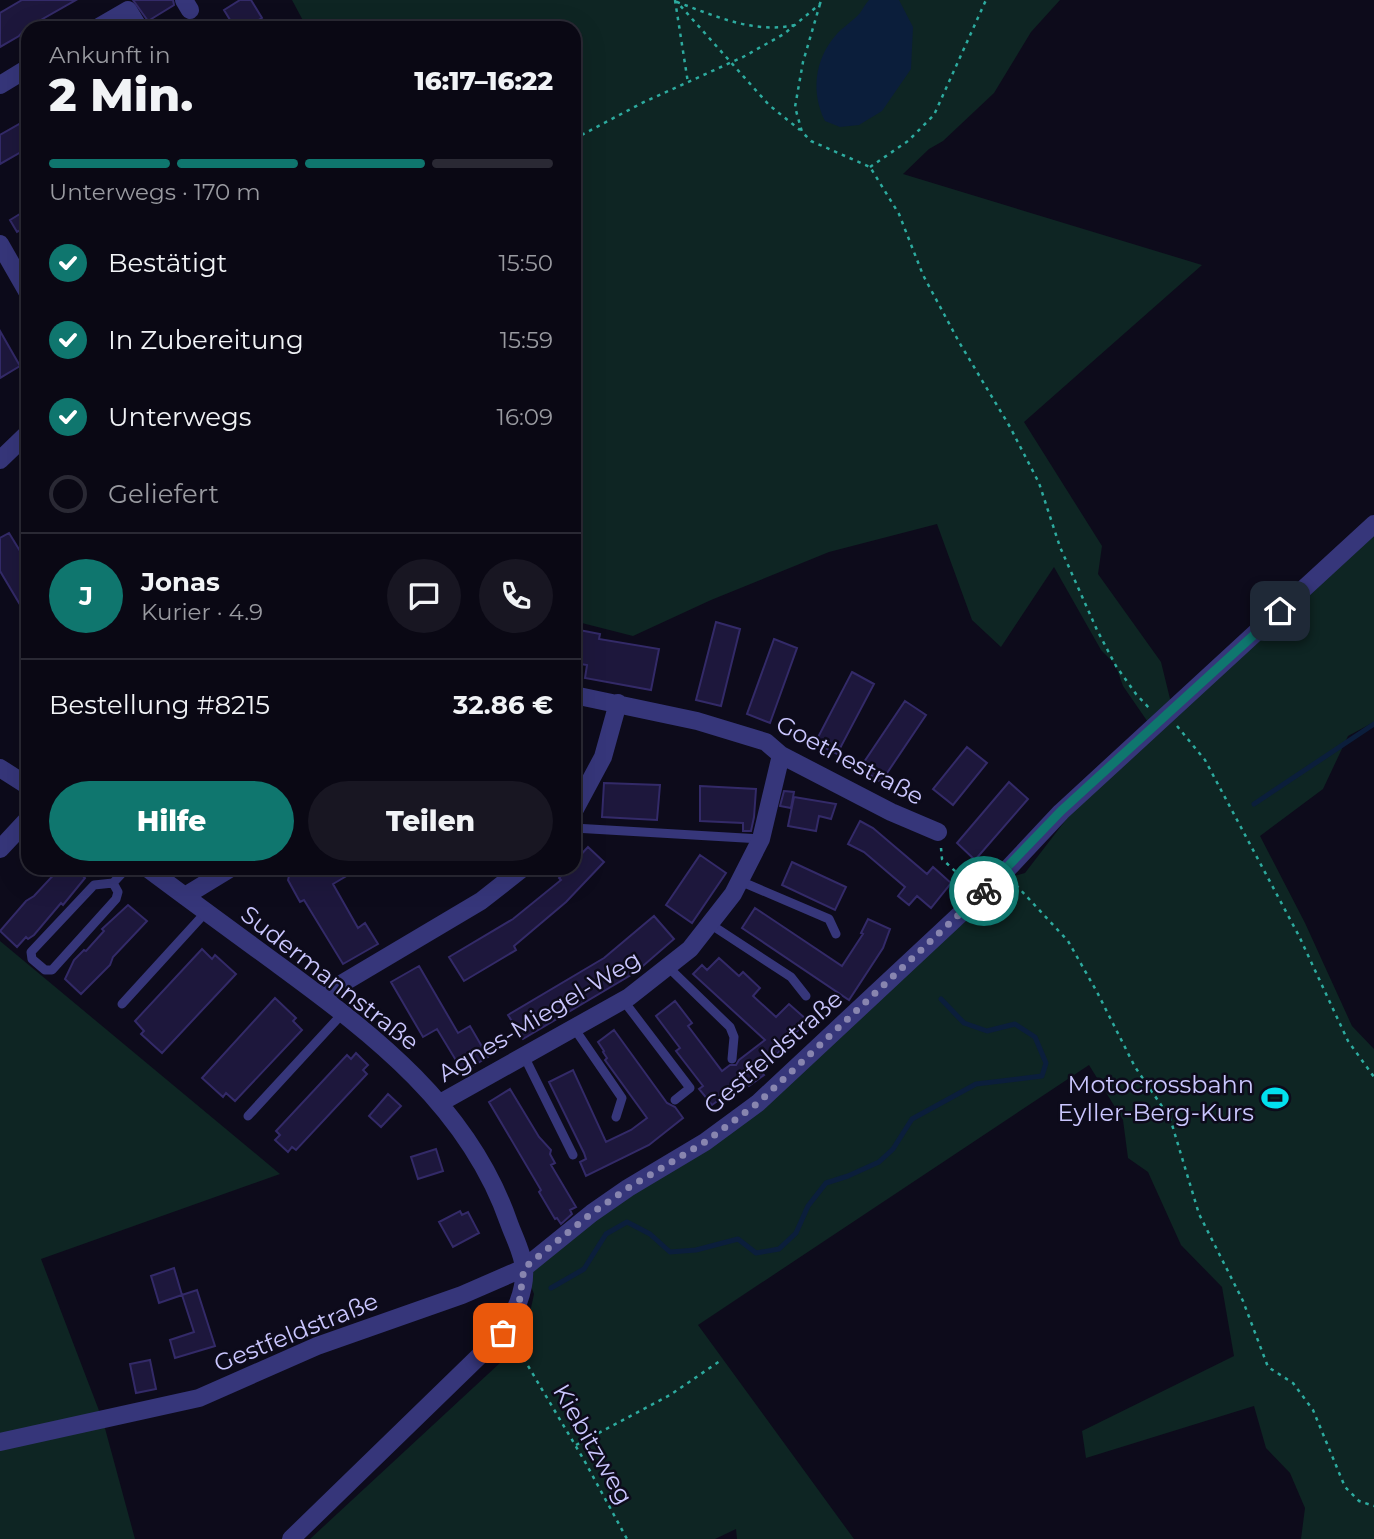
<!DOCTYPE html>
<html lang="de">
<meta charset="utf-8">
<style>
:root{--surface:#0a0814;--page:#181622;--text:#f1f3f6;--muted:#999aa0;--line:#2a2934;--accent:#0f766e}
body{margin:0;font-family:Montserrat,sans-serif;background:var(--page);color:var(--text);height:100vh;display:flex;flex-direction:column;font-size:26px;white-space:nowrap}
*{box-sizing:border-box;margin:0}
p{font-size:23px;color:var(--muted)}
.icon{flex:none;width:38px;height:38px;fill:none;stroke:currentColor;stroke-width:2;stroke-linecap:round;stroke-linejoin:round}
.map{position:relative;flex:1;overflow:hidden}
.side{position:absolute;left:21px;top:21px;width:560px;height:854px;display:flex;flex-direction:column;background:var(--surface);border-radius:21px;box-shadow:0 7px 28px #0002,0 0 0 2px var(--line)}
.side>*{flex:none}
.pin{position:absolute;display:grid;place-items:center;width:60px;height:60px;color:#fff;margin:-30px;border-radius:14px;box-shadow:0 4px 10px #0006}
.courier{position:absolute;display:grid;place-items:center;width:70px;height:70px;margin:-35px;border:5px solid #0f766e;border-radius:50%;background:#fff;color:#222;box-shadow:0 2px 9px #0007}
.overview em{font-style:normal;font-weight:800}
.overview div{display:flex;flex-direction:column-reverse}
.overview{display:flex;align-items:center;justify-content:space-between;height:119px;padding:0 28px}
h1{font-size:46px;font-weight:800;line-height:52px}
.bar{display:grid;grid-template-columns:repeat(4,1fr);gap:10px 7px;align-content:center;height:84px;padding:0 28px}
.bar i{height:9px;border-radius:5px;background:var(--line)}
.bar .active{background:var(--accent)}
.bar p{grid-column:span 4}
.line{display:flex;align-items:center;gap:18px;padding:0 28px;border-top:2px solid var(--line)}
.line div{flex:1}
.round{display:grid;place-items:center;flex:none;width:74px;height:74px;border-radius:37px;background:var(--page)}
ol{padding:0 28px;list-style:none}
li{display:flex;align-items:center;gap:21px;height:77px}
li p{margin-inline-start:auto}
li .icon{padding:7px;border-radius:50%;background:var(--accent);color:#fff;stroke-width:4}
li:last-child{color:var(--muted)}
li i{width:38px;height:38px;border:4px solid var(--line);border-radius:50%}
.cta{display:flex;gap:14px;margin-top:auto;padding:14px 28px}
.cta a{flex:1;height:80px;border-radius:42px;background:var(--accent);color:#fff;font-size:28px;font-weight:800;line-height:80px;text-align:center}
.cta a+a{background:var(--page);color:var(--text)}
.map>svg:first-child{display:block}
.green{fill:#0e2523}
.water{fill:#0b1e3b}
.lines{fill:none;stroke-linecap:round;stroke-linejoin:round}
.stream{stroke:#0b1e3b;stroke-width:5}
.building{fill:#1d173c;stroke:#332a68;stroke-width:2}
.path{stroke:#2dab9f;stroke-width:2.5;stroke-dasharray:3.5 5;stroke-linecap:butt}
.lane{stroke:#36367a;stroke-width:9}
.street{stroke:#36367a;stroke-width:18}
.done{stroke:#8885af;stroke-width:7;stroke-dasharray:0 12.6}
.route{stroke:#0f766e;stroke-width:9}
.labels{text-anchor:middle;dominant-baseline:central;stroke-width:5;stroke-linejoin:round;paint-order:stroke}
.street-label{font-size:24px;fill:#cac6fe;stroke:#0d0b1b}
.poi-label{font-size:24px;fill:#cac6fe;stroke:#0d0b1b;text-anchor:end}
</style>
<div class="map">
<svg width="1374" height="1539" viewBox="0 0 1374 1539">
<rect width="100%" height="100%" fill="#0d0b1b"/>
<path class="green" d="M 292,0 L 1060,0 L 1031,32 L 994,93 L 943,141 L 929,149 L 903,174 L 1202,265 L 1024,422 L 1102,546 L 1098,574 L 1161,662 L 1173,711 L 1374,525 L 1374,722 L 1348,736 L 1323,789 L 1260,836 L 1305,923 L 1352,1026 L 1374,1049 L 1374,1539 L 1301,1539 L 1305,1508 L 1290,1473 L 1266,1448 L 1254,1406 L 1086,1458 L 1082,1431 L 1234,1356 L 1222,1287 L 1181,1245 L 1148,1172 L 1128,1158 L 1123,1120 L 1089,1065 L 698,1325 L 854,1539 L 737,1539 L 736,1529 L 715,1539 L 310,1539 L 501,1362 L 528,1322 L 534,1294 L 524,1268 L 705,1142 L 891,980 L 986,903 L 999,880 L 1025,873 L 1068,817 L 1152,728 L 1123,686 L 1115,664 L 1101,650 L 1054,567 L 1001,647 L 972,620 L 937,524 L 829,552 L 711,600 L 633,636 L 574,621 L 574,28 L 307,28 Z
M 0,941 L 280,1174 L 41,1259 L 103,1421 L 135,1539 L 0,1539 Z"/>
<path class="water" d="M 869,0 L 899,0 L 913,27 L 911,69 L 882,111 L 859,125 L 840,127 L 825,121 C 811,93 814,60 836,35 C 843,27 853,21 860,13 C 863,9 865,4 869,0 Z"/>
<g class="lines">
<path class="stream" d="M 1254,804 L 1374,724
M 551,1288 L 584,1269 L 606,1234 L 627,1222 L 650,1234 L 670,1252 L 696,1250 L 738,1239 L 756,1253 L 779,1249 L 796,1233 L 808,1206 L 826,1183 L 848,1176 L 879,1162 L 893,1149 L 912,1119 L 976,1084 L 1042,1076 L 1046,1063 L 1035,1037 L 1015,1024 L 987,1031 L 964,1023 L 941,999"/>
</g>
<path class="building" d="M 22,0 L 76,0 L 25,29 L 19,36 L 0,47 L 0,13 Z
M 133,0 L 173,0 L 174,5 L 148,21 Z
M 240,0 L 251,0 L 262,18 L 244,28 L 235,28 L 224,10 Z
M 28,119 L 28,148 L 0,164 L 0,135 Z
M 28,209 L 28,226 L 17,232 L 10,220 Z
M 0,331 L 20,366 L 0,378 Z
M 9,533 L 28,564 L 28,618 L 0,571 L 0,538 Z
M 716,622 L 740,629 L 721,706 L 696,700 Z
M 574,629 L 600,634 L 599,639 L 659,649 L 651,690 L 585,678 L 587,665 L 574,663 Z
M 774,639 L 797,648 L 770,723 L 747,714 Z
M 852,672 L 874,684 L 837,754 L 815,743 Z
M 905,701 L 926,715 L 881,782 L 860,768 Z
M 967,747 L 987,763 L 953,805 L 933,789 Z
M 1009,782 L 1028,799 L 975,860 L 957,843 Z
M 604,783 L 660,785 L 657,820 L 602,817 Z
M 700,786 L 756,789 L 754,817 L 751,831 L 743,831 L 743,823 L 700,821 Z
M 784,791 L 794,792 L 791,808 L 780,806 Z
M 794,797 L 836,804 L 831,819 L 819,816 L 816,831 L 788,826 Z
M 860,821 L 873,828 L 927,874 L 933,867 L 951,883 L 931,908 L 917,896 L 909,905 L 898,896 L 905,887 L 864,852 L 848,844 Z
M 588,847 L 604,862 L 566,902 L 514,946 L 516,950 L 464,981 L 449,957 L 513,919 L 561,880 L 559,878 L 568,868 L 574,868 L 574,862 Z
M 700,855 L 726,873 L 692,923 L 666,905 Z
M 792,862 L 846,887 L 835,910 L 782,885 Z
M 60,868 L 74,868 L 85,878 L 63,905 L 61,903 L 34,935 L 28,939 L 26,937 L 17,947 L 0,931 L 26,901 L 34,896 Z
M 291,868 L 360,868 L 333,884 L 358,928 L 365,923 L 378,944 L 343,964 L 304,900 L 300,902 L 288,880 Z
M 128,905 L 147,921 L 113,957 L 110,965 L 81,994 L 65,979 L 74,960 L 84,950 L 86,951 L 104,931 L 102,929 Z
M 755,908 L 842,966 L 863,934 L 861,933 L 868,919 L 890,929 L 883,948 L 849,1000 L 742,928 Z
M 654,916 L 674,939 L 636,972 L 523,1039 L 508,1015 L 604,958 Z
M 202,949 L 212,959 L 215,955 L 236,974 L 162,1053 L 141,1034 L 144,1031 L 135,1021 Z
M 719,958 L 739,976 L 743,972 L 760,988 L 753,996 L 776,1017 L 789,1004 L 807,1020 L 778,1053 L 780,1055 L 760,1070 L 764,1075 L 749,1086 L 745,1081 L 712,1105 L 699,1089 L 703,1086 L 676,1051 L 680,1048 L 656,1016 L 675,1001 L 692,1023 L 688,1026 L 722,1071 L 730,1065 L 736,1065 L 739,1060 L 765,1040 L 693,974 L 702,965 L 707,970 Z
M 419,966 L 458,1033 L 470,1026 L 488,1057 L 463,1072 L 437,1029 L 423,1037 L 391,982 Z
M 275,998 L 296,1018 L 293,1021 L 302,1030 L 235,1101 L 226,1093 L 223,1097 L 202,1078 Z
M 614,1030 L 667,1103 L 675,1107 L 683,1118 L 649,1145 L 586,1176 L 580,1162 L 586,1159 L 584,1153 L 549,1082 L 573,1070 L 606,1142 L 631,1130 L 647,1118 L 605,1060 L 607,1058 L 603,1052 L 604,1051 L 598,1042 Z
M 356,1053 L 368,1065 L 363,1070 L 367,1074 L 296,1150 L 292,1147 L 288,1152 L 275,1140 L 280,1135 L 276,1131 L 347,1055 L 351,1059 Z
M 510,1089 L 539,1137 L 551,1150 L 550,1154 L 555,1163 L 551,1165 L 576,1207 L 570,1210 L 572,1214 L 561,1224 L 557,1218 L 555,1219 L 539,1192 L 541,1190 L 489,1102 Z
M 388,1094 L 401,1106 L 381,1127 L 369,1116 Z
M 436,1149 L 443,1171 L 418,1179 L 411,1157 Z
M 460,1211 L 462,1215 L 468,1212 L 479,1233 L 453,1247 L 439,1222 Z
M 174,1268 L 182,1295 L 159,1303 L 151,1276 Z
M 197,1290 L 215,1346 L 175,1358 L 170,1340 L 194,1332 L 182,1295 Z
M 150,1360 L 156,1389 L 136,1393 L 130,1364 Z"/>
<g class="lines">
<path class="path" d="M 675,0 L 688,83
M 820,4 L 803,62 L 795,107 L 802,132 L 811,141 L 870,167 L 899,214 L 923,275 L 959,342 L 1010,427 L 1039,483 L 1060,547 L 1097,630 L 1116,666 L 1136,694 L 1150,709
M 795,25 C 754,34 715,16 677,2 L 769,105 L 800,130
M 574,139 L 642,103 L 743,57 L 784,34 L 820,4 L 821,0
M 870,167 L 908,141 L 934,115 L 986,0
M 1177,726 L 1205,760 L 1299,936 L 1348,1041 L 1374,1077
M 941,848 L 942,859 L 968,883
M 1016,885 L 1068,941 L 1097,992 L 1135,1067 L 1170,1118 L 1199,1214 L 1243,1301 L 1268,1367 L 1293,1383 L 1313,1410 L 1345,1487 L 1359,1501 L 1374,1506
M 515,1344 L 584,1460 L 627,1539
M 576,1445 L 670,1395 L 720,1361"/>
<path class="lane" d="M 574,828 L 761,839
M 740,881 L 829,919 L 836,934
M 113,883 L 118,892 L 116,899 L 52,970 L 45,970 L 32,959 L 31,952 L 94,885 L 113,883 L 127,868
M 710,924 L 791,977 L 806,996
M 668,967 L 730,1027 L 734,1037 L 732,1059
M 623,1000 L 690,1088 L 675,1100
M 122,1004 L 206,912
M 574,1028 L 622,1098 L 616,1117
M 524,1056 L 573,1155
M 248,1116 L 343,1013"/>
<path class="street" d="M 184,0 L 190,10
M 97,28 L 128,10 L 139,28
M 0,85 L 28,68
M 0,244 L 28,293
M 0,460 L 28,433
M 574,695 L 697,721 L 766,742 L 781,755 L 891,812 L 938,832
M 0,768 L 28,786
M 574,811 L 603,757 L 618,703
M 0,849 L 28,819
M 147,868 C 191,901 235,933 280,966 C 374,1035 469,1107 509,1223 C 514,1237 523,1254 524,1268 C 526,1291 514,1314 503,1333 L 291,1539
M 185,896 L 231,868
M 321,996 L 481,901 L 523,868
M 440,1103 L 629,997 L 690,949 L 733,894 L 761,839 L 781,755
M 0,1442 L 199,1398 L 317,1346 L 462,1295 L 524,1268 L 592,1213 L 628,1188 L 705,1142 L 758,1103 L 1001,876 L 1061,812 L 1374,524"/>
</g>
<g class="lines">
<path class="done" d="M 503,1333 L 519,1304 L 524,1268 L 592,1213 L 628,1188 L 705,1142 L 758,1103 L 984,891"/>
<path class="route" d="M 984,891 L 1061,811 L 1280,611"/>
</g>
<defs>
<symbol id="stadium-bare" viewBox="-9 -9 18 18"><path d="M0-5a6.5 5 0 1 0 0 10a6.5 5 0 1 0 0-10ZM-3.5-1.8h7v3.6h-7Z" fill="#02e0ee" stroke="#0d0b1b" stroke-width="2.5" paint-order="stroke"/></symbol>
</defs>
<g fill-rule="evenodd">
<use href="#stadium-bare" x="1256" y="1079" width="38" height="38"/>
</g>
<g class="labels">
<g class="street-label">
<text transform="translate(850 760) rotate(28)">Goethestraße</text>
<text transform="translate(330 978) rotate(38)">Sudermannstraße</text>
<text transform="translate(539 1016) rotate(-31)">Agnes-Miegel-Weg</text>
<text transform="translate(773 1052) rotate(-41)">Gestfeldstraße</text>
<text transform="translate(296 1332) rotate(-22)">Gestfeldstraße</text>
<text transform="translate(593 1444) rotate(60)">Kiebitzweg</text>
</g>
<g class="poi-label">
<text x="1254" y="1084">Motocrossbahn<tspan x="1254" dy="28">Eyller-Berg-Kurs</tspan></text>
</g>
</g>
</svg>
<div class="pin" style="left:503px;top:1333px;background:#ea580c"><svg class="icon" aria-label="bag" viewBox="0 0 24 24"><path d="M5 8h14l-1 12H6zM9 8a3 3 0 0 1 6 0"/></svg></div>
<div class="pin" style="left:1280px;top:611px;background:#1f2937"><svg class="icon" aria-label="home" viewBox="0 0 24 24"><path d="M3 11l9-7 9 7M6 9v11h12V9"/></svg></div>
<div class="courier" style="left:984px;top:891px"><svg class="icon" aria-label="bike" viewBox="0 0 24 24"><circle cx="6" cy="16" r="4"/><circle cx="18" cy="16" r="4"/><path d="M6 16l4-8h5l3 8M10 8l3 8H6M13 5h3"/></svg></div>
<section class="side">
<div class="overview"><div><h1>2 Min.</h1><p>Ankunft in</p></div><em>16:17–16:22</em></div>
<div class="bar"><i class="active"></i><i class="active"></i><i class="active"></i><i></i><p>Unterwegs · 170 m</p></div>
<ol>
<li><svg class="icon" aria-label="check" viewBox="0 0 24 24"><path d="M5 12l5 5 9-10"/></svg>Bestätigt<p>15:50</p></li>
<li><svg class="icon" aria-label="check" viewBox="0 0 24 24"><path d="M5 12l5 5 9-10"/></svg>In Zubereitung<p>15:59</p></li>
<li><svg class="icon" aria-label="check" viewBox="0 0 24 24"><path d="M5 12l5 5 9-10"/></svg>Unterwegs<p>16:09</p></li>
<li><i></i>Geliefert</li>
</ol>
<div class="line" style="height:126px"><b class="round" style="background:var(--accent);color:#fff">J</b><div><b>Jonas</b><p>Kurier · 4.9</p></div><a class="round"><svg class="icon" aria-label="chat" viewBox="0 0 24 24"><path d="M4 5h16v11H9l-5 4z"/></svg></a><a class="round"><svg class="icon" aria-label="phone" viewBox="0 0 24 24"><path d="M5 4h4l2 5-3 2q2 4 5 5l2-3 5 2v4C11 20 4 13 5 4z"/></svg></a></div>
<div class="line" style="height:91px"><div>Bestellung #8215</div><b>32.86 €</b></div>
<div class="cta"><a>Hilfe</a><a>Teilen</a></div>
</section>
</div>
